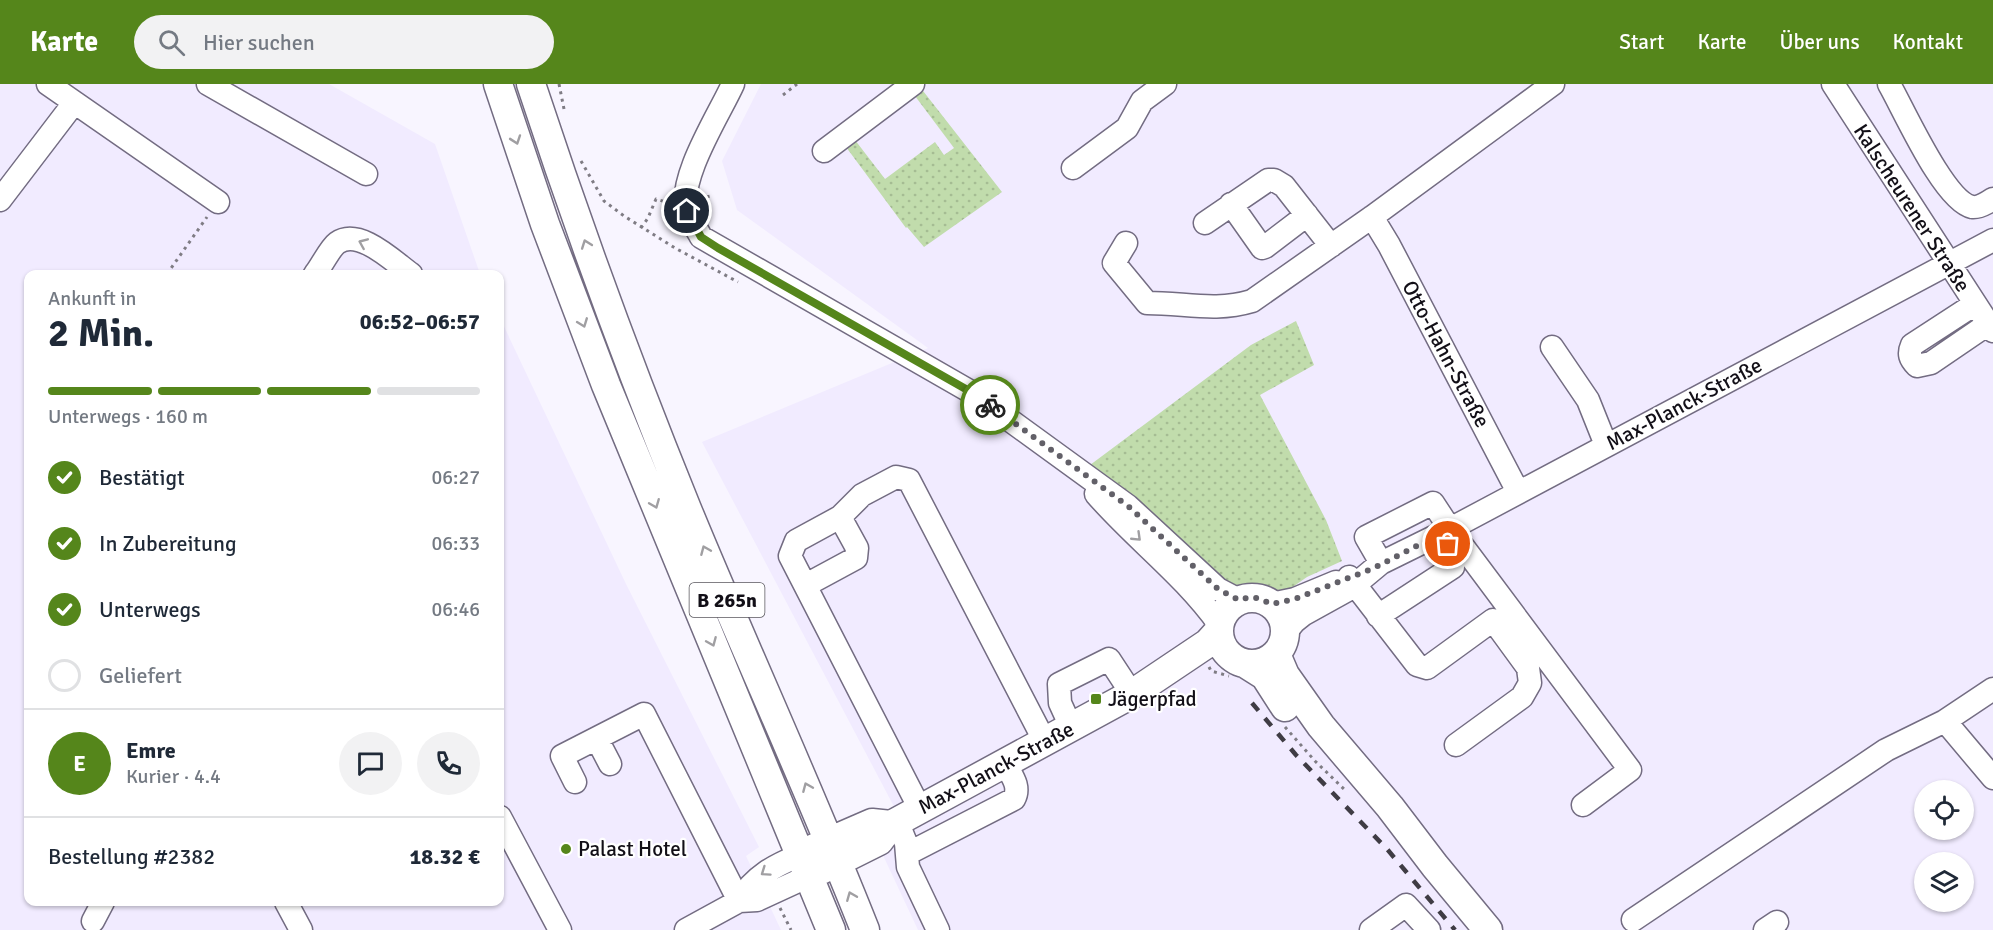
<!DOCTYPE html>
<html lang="de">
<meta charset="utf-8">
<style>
:root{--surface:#fff;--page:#f2f2f3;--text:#1f2937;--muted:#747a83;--line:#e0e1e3;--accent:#55861b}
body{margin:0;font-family:Signika,sans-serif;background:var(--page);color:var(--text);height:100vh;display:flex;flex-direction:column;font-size:22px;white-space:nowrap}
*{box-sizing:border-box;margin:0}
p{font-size:20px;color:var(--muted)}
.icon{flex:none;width:33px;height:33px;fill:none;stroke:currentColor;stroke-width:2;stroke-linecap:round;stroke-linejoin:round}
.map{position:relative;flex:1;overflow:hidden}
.details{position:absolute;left:24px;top:186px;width:480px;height:636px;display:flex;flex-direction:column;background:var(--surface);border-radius:12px;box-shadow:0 2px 4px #0004}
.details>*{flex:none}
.controls{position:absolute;left:1914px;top:696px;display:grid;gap:12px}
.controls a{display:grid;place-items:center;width:60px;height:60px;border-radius:50%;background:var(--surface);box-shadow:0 2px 4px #0004;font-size:30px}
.pin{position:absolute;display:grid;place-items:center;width:51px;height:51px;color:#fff;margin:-26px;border:3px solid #fff;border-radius:50%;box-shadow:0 2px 6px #0007}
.courier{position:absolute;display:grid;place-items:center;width:60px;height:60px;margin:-30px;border:4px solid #55861b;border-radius:50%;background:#fff;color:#222;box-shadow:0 2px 8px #0007}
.summary em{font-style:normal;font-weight:800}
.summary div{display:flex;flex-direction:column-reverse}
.summary{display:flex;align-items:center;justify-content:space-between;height:102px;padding:0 24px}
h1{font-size:39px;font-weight:800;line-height:45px}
.bar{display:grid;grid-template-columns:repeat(4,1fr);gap:9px 6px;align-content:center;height:72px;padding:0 24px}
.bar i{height:8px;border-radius:4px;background:var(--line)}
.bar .current{background:var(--accent)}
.bar p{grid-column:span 4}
.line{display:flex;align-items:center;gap:15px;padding:0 24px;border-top:2px solid var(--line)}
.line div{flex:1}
.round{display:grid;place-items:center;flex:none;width:63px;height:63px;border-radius:32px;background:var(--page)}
ol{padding:0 24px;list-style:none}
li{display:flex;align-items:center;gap:18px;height:66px}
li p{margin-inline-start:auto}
li .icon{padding:6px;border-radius:50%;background:var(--accent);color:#fff;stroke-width:4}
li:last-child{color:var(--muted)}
li i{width:33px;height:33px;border:3px solid var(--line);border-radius:50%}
header{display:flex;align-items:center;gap:36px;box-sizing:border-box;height:84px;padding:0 30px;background:var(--accent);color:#fff}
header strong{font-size:28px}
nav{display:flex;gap:33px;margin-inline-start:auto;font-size:21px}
.search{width:420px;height:54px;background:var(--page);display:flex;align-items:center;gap:15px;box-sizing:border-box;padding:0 21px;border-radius:33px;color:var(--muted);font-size:22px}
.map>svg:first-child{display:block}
.built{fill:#f1ebff;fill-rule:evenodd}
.grass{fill:url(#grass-dots)}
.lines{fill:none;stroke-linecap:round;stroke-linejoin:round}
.minor-casing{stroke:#736c82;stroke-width:25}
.major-casing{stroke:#736c82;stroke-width:31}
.path{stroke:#7f7c84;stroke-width:3;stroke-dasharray:3 4.5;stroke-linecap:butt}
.minor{stroke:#fff;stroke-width:22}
.major{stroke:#fff;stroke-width:28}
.rail{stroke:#3f3c44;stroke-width:4.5;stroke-dasharray:10 10;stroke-linecap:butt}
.oneway{stroke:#a09fa2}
.done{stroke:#626068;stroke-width:6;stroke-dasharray:0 10.8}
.route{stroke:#55861b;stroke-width:8}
.poi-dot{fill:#55861b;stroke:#fff;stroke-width:2}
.labels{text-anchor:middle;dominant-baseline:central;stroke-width:4.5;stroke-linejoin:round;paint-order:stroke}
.shield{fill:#fff;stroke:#59575d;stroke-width:1.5}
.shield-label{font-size:20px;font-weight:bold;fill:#120f17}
.street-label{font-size:21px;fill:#120f17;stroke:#fff}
.poi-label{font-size:21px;fill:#120f17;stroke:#fff;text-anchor:start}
</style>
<header>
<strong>Karte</strong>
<div class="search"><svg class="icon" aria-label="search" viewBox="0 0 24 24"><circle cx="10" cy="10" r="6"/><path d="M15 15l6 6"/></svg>Hier suchen</div>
<nav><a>Start</a><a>Karte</a><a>Über uns</a><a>Kontakt</a></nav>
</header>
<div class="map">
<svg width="1993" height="846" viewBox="0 0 1993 846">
<defs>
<pattern id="grass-dots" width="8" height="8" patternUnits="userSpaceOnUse" patternTransform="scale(1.5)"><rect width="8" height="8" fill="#c1dcac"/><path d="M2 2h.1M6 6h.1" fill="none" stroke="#a5bc93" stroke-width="1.8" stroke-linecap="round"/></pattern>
</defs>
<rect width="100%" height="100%" fill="#f8f5ff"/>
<path class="built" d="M 0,0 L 329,0 L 435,60 L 480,190 L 28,190 L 28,818 L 500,818 L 500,234 L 626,500 L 759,763 L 746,772 L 781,846 L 0,846 Z
M 761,0 L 1993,0 L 1993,846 L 918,846 L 881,767 L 910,753 L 702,358 L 928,264 L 737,126 L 722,77 ZM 1924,706 L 1964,706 L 1964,746 L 1924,746 ZM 1924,778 L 1964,778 L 1964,818 L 1924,818 Z"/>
<path class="grass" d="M 920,3 L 1002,108 L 924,163 L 907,143 L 906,144 L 846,63 L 855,56 L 885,95 L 935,58 L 944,71 L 954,64 L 912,8 Z
M 1296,237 L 1314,281 L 1260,311 L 1326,436 L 1342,477 L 1307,493 L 1284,509 L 1236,504 L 1215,497 L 1090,381 L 1251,261 Z"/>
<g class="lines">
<defs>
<path id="minor" d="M 48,0 L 218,118
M 208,0 L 366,90
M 733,0 C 719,31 677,95 687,128 C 690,136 697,145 701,153 L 971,308 L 1128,422 L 1218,505 L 1239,516
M 1833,0 L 1993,247
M 1889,0 C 1904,26 1944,117 1972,123 C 1979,124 1987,119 1993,115
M 824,67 L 913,0
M 1073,84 L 1127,44 L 1142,17 L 1165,0
M 0,116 L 74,19
M 1231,120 L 1262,164 L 1265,163 L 1307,131
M 1372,133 L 1389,161 L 1518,408
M 1205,139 L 1268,96 L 1274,96 L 1284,102 L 1331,162
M 1126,159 L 1114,179 L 1147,219 C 1186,219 1215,228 1252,217 L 1372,133 L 1553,0
M 315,190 C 321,183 330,164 337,159 C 359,143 394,178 411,190
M 1975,220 L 1912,261 C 1908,270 1910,275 1917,282 L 1931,279 L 1988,240
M 1552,263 L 1588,316 L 1606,361
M 1096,410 C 1135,455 1184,491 1219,540
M 1381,479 L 1366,453 L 1433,419 L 1450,445 L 1630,686 L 1583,721
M 1349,493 L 1417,581 L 1427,584 L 1493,536 L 1528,584 L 1530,599 L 1522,613 L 1456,661
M 806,501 L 856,474 L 857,464 L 840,433
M 1271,520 L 1295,515 L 1336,498
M 1378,532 L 1453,483 L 1453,470 L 1442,450
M 1285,549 L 1294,538 L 1304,530 L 1351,504 L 1381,479 L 1450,445 L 1993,156
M 1993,605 L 1945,637 L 1993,694
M 1071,643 L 1060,619 L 1059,600 L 1109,575 L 1132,610
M 597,655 L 610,680
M 575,698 L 562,672 L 644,630 L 739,817
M 920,725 L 790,472 L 796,457 L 840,433 L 862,411 L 896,393 L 909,396 L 1045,658
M 500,733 L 560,846
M 897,737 L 906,759 L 908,783 L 938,846
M 907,770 L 1014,715 C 1021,702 1011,691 1005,679
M 739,817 C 754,792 774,782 800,771
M 286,818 L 301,846
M 1633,836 L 1886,666 L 1945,637
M 93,837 L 103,818
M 686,846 L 739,817 L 757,816 L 809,792
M 1371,846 L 1406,821 L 1429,846
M 1765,846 L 1777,838"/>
<path id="major" d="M 498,0 L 545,140 L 606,301 L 831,846
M 531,0 C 578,143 630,285 687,425 C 745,566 809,704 865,846
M1219 547a33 33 0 1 1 66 0a33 33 0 1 1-66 0Z
M 1276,570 L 1285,591 L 1321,642 L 1390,723 L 1435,782 L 1488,846
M 1246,580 L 1265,592 L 1285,623
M 812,765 L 872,739 L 891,741
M 821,786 L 879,757 L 891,741 L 1132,610 L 1208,559 L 1218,548"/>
</defs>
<use href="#minor" class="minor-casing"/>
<use href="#major" class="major-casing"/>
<path class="path" d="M 559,0 L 564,25
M 783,11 L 797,0
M 581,77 L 604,117 L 624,132 L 675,164 L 738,198
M 705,119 L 709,117 L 707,107
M 641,144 L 648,134 L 656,115 L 669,119
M 167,190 L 207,133
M 1209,583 L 1211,587 L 1229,592
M 1285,643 L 1315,677 L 1347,708
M 780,824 L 791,846"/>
<use href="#minor" class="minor"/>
<use href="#major" class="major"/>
<path class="rail" d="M 1252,619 L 1296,671 L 1387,765 L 1455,846"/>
</g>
<defs><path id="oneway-chevron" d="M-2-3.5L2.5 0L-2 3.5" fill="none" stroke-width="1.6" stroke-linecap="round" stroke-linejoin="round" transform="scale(1.5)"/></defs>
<g class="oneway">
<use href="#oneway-chevron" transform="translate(516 56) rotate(71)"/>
<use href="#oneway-chevron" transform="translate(363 159) rotate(-157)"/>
<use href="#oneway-chevron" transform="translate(586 160) rotate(-110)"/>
<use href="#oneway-chevron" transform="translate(583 239) rotate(69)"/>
<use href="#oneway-chevron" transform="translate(655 420) rotate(68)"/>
<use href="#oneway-chevron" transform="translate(1137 453) rotate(44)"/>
<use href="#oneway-chevron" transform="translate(705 466) rotate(-113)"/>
<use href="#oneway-chevron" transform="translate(712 558) rotate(67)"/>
<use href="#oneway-chevron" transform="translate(807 703) rotate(-113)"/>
<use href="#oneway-chevron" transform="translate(765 788) rotate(145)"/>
<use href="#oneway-chevron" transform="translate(851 812) rotate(-112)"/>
</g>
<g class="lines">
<path class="done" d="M 990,321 L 1128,422 L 1218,505 L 1239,516 L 1250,513 L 1261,515 L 1271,520 L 1295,515 L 1374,484 L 1442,449 L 1448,460"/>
<path class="route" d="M 687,127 L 701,153 L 718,164 L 971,308 L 990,321"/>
</g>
<g class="poi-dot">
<rect x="1090" y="609" width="12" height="12" rx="3"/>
<circle cx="566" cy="765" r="6"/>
</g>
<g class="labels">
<rect class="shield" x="689.5" y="499" width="75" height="34" rx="4.5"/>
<g class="shield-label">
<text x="727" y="516">B 265n</text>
</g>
<g class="street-label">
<text transform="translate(1912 124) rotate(57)">Kalscheurener Straße</text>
<text transform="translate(1446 270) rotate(62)">Otto-Hahn-Straße</text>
<text transform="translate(1684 320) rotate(-28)">Max-Planck-Straße</text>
<text transform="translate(996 684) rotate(-28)">Max-Planck-Straße</text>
</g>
<g class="poi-label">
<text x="1108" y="615">Jägerpfad</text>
<text x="578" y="765">Palast Hotel</text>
</g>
</g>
</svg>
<div class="controls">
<a><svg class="icon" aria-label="locate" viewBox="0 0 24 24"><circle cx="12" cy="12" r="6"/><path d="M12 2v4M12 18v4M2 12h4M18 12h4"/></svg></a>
<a><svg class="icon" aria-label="layers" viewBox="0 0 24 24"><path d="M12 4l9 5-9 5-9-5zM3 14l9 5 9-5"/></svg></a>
</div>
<div class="pin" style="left:1448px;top:460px;background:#ea580c"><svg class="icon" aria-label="bag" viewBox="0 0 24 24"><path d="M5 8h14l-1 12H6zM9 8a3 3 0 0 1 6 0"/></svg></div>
<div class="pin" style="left:687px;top:127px;background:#1f2937"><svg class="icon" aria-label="home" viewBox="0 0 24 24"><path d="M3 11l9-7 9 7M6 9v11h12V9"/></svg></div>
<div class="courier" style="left:990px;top:321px"><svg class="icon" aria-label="bike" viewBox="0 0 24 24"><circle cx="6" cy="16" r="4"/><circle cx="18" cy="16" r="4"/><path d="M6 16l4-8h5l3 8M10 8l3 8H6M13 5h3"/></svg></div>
<section class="details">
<div class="summary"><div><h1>2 Min.</h1><p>Ankunft in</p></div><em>06:52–06:57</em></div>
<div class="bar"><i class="current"></i><i class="current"></i><i class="current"></i><i></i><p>Unterwegs · 160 m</p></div>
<ol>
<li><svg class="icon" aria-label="check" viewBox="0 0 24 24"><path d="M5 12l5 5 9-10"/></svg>Bestätigt<p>06:27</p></li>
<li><svg class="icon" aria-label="check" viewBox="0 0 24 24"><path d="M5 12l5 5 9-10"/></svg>In Zubereitung<p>06:33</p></li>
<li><svg class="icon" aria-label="check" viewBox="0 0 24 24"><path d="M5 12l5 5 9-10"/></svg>Unterwegs<p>06:46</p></li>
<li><i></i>Geliefert</li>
</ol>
<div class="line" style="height:108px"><b class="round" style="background:var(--accent);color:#fff">E</b><div><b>Emre</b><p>Kurier · 4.4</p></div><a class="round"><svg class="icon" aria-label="chat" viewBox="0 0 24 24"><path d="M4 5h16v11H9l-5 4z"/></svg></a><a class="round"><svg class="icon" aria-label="phone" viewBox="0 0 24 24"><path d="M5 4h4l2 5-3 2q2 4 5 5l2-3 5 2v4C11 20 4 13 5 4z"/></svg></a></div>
<div class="line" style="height:78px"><div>Bestellung #2382</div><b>18.32 €</b></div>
</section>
</div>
